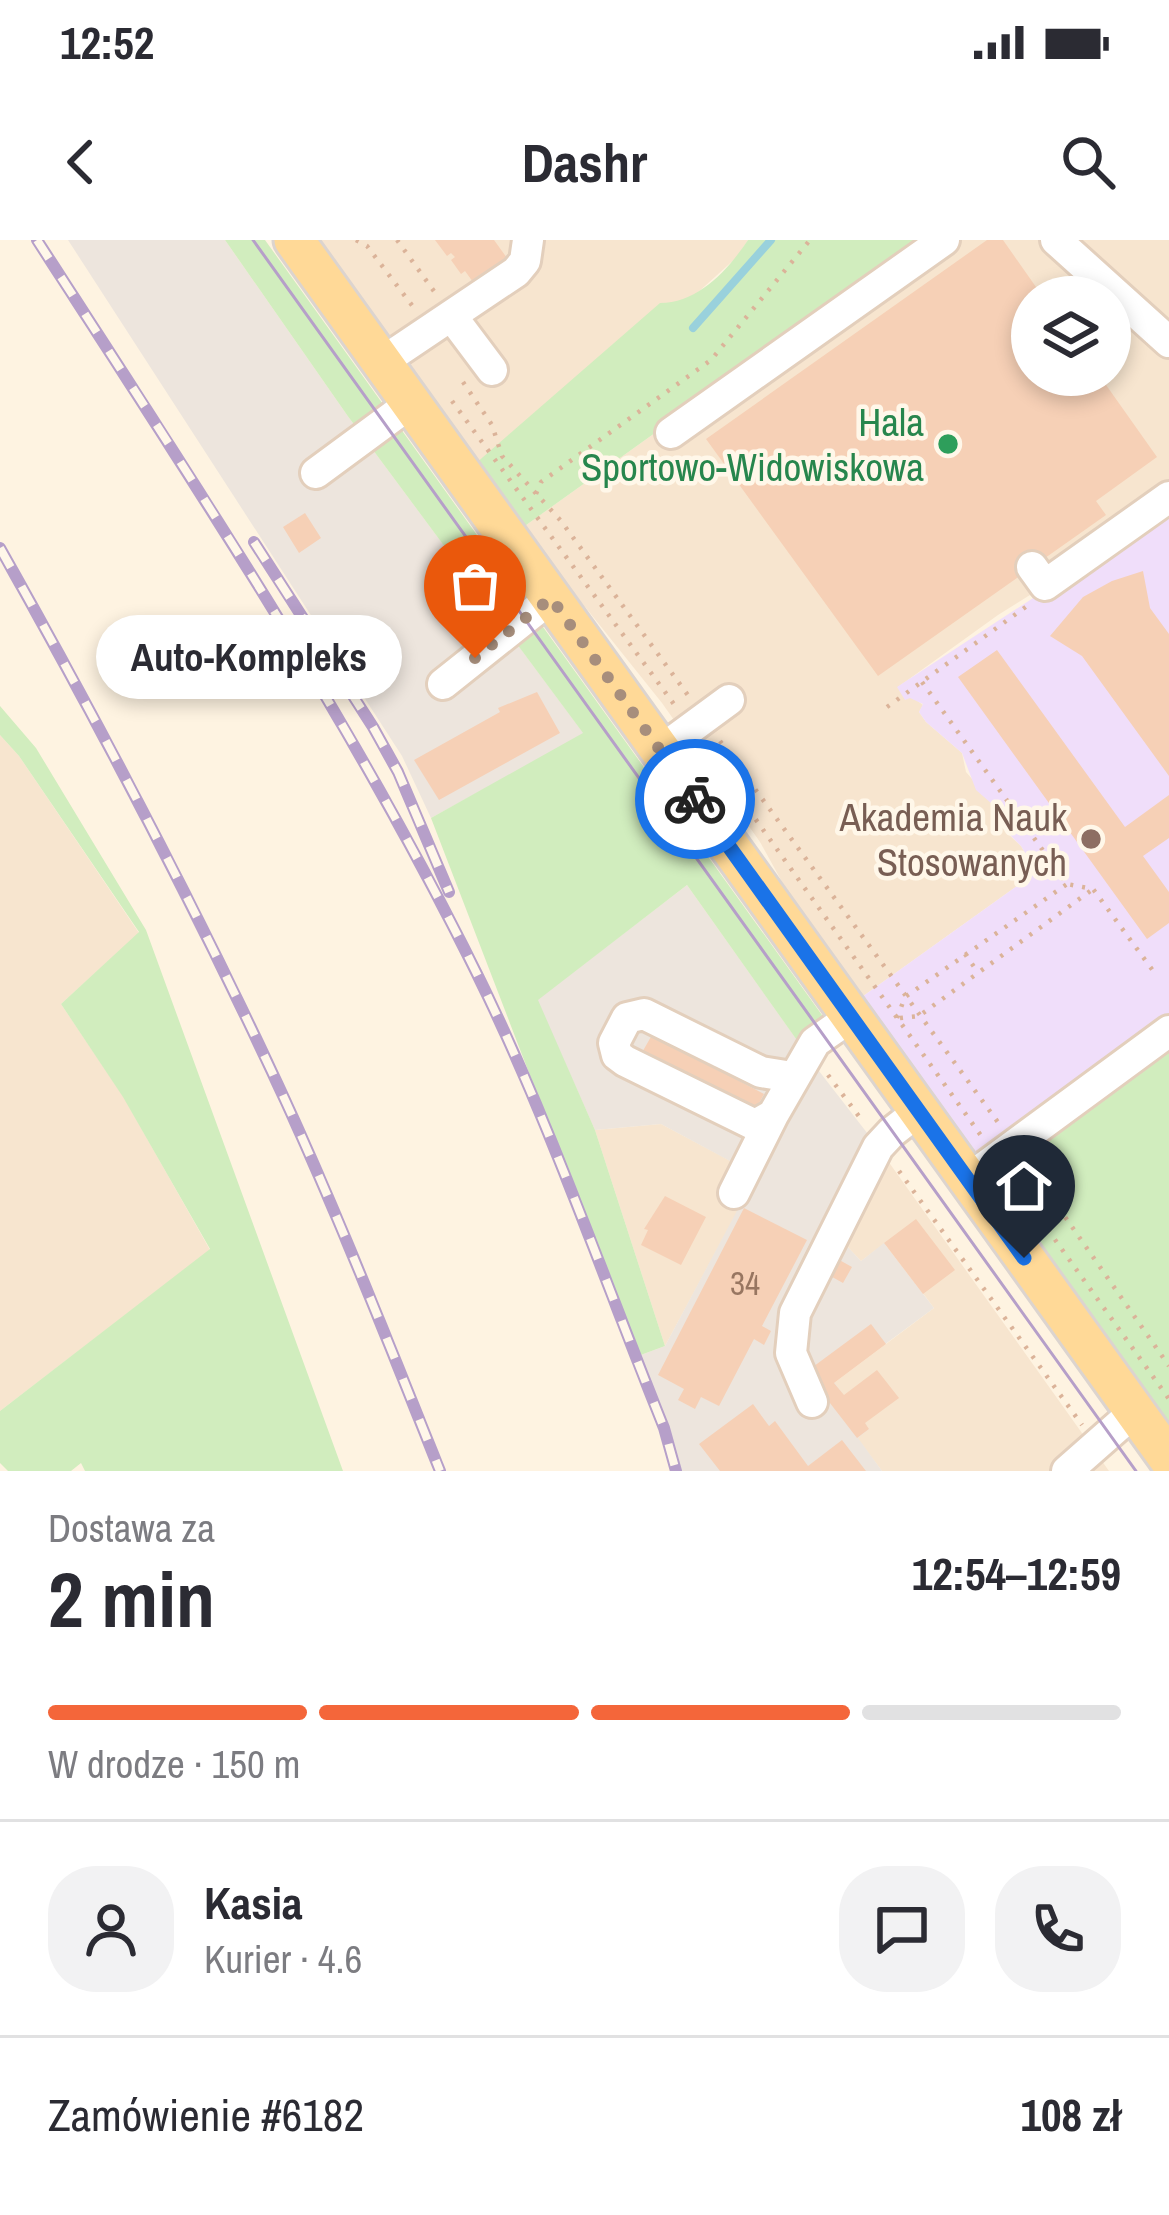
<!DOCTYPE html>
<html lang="pl">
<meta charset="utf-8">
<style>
:root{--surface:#fff;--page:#f2f2f3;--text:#2b2b33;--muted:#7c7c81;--line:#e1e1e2;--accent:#f4663a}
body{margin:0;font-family:"Archivo Narrow",sans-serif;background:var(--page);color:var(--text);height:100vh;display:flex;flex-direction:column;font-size:45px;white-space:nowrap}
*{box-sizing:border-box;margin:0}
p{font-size:39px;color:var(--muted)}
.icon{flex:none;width:66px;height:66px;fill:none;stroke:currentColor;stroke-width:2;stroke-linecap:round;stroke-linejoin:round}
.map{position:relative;height:1231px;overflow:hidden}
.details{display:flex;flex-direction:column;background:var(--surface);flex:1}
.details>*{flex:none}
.tools{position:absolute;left:1011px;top:36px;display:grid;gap:24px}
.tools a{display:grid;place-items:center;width:120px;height:120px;border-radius:50%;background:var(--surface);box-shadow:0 6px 18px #0003;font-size:60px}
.pin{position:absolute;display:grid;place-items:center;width:102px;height:102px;color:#fff;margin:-123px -51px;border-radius:50% 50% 50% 0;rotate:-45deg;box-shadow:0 0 12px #0007}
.pin .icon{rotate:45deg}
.courier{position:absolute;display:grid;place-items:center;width:120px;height:120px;margin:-60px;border:9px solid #1a73e8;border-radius:50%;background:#fff;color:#222;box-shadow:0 3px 15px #0007}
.bubble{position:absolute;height:84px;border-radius:42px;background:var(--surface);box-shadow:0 6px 18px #0003;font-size:39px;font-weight:700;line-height:84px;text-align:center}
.summary em{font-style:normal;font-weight:700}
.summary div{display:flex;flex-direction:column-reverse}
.summary{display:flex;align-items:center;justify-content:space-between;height:204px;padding:0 48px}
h1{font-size:78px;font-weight:700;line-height:90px}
.bar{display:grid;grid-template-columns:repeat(4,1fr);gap:18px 12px;align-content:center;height:144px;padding:0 48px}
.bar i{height:15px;border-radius:9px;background:var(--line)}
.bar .on{background:var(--accent)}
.bar p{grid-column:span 4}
.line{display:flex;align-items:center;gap:30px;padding:0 48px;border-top:3px solid var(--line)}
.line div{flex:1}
.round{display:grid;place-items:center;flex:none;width:126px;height:126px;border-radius:48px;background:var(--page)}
.status{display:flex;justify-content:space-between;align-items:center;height:84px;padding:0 60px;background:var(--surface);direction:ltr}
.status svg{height:33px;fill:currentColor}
header{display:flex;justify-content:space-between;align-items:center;height:156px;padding:0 48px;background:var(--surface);font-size:54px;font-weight:700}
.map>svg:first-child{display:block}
.residential{fill:#f7e5cf;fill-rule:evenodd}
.industrial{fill:#ede5dd}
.education{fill:#f0defa}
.green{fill:#d1edbe}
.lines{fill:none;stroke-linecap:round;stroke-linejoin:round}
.stream{stroke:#99d1dc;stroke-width:8}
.building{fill:#f6d0b6}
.minor-casing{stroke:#e3cfbc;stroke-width:36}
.major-casing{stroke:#dcd4cf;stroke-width:45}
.path{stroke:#dbb399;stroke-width:4.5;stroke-dasharray:3 9;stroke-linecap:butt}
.minor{stroke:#fff;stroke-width:30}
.major{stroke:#ffd997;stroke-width:39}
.tram{stroke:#b69fc9;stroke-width:3}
.rail-casing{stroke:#b69fc9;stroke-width:12}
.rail{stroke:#fff7e9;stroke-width:8;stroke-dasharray:22;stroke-linecap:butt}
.done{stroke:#a78e7c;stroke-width:12;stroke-dasharray:0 21.6}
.route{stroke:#1a73e8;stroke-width:15}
.leisure-dot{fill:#2e9e5b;stroke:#fff7e9;stroke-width:4.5}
.education-dot{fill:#8d6e63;stroke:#fff7e9;stroke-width:4.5}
.labels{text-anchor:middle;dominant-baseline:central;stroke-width:9;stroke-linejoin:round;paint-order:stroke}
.number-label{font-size:33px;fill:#987661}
.leisure-label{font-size:39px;fill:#27864d;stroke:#fff7e9;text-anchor:end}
.education-label{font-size:39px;fill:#785e54;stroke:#fff7e9;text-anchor:end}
</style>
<div class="status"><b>12:52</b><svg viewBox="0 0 49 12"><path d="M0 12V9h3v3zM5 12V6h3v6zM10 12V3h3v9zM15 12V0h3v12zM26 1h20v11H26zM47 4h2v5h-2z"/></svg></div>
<header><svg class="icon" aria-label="back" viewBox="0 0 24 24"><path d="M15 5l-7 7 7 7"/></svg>Dashr<svg class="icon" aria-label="search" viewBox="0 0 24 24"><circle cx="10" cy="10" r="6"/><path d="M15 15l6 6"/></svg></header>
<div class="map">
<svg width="1169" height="1231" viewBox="0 0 1169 1231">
<rect width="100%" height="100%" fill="#fef3e1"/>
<path class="residential" d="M 311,0 L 748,0 L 737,17 L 695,55 L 677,63 L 475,224 Z
M 925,0 L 1169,0 L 1169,268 L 998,375 L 898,447 L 923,465 L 919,472 L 926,482 L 962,513 L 966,532 L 999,570 L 1006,592 L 1021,606 L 1031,624 L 1031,636 L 859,759 L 797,669 L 760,602 L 662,463 L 522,288 ZM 1032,57 L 1110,57 L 1110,135 L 1032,135 Z
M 0,495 L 19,516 L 139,693 L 61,764 L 123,856 L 210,1010 L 0,1171 Z
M 661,884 L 757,935 L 665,1106 L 595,890 Z
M 878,907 L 1109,1231 L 882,1231 L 857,1198 L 869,1189 L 834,1143 L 934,1068 L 885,1003 L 861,1021 L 844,1003 Z"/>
<path class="industrial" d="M 68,0 L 225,0 L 347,175 L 584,494 L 431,578 L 402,516 Z
M 687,645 L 819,831 L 878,907 L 844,1003 L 861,1021 L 884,1003 L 934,1068 L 834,1142 L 869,1189 L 858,1198 L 882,1231 L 681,1231 L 638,1116 L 665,1106 L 756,935 L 661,884 L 595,890 L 537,760 Z"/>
<path class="education" d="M 1169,269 L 1169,791 L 981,928 L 859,759 L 1031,636 L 1025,628 L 1031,623 L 1021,606 L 1007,592 L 999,570 L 976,550 L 962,513 L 926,482 L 919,472 L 923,464 L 910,458 L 905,460 L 897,447 Z"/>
<path class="green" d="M 225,0 L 265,0 L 832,789 L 806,813 L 687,645 L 538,760 L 595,890 L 665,1106 L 638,1116 L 431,578 L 583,493 L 347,175 Z
M 748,0 L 925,0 L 522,288 L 475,224 L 660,63 C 698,63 728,30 748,0 Z
M 0,466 L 36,508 L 146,690 L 343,1231 L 85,1231 L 81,1223 L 71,1231 L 8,1231 L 0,1223 L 0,1171 L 210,1009 L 123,857 L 61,764 L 139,692 L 19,516 L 0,495 Z
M 1169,791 L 1169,1191 L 981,928 Z"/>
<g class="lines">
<path class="stream" d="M 693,88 L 771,0"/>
</g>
<path class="building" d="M 435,0 L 494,0 L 507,18 L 473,42 L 465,31 L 461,34 L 451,20 L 455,17 L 451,13 L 447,16 Z
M 987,0 L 1003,0 L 1043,57 L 1032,57 L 1032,135 L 1099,135 L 1157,217 L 1096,261 L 1106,275 L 878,436 L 706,199 Z
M 305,273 L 321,298 L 299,313 L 283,287 Z
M 1143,331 L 1150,368 L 1169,394 L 1169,536 L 1082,416 L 1050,396 L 1083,357 L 1112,341 Z
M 997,410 L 1125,587 L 1169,555 L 1169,598 L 1143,616 L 1169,652 L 1169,683 L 1147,699 L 958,437 Z
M 537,452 L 560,493 L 439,560 L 414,520 L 500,472 L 498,468 Z
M 652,795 L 764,854 L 752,876 L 640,816 Z
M 665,956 L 706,977 L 681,1025 L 641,1005 L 648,990 L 644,989 Z
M 744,968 L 807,1000 L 762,1086 L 771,1091 L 764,1105 L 754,1099 L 719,1166 L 701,1157 L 695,1169 L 678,1160 L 684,1149 L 658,1135 Z
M 916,979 L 955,1030 L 923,1054 L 884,1003 Z
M 834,1017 L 852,1027 L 843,1043 L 825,1033 Z
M 871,1084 L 886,1104 L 834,1143 L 844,1155 L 877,1130 L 899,1158 L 865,1183 L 869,1189 L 857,1198 L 806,1132 Z
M 753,1164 L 769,1186 L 775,1181 L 808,1226 L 842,1200 L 866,1231 L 720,1231 L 699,1204 Z"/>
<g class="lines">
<defs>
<path id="minor" d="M 1056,0 L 1169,102
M 453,78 L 492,130
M 382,122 L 516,32 L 525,21 L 528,0
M 671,193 L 944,0
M 316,233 L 411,163
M 1032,327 L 1045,345 L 1169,257
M 443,444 L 551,358
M 661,510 L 729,460
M 792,837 L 761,832 L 644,774 L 627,778 L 614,803 L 617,815 L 625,821 L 755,885 L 773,875 L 815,802 L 851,777
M 968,939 L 1169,791
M 734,953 L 773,875
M 812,1162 L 791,1113 L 795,1073 L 878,907 L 892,892 L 919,871
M 1067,1231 L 1134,1172"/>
<path id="major" d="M 294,0 L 1169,1219"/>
</defs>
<use href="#minor" class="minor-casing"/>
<use href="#major" class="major-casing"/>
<path class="path" d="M 356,0 L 367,6 L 414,68
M 397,0 L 436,54
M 463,142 L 492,185 L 502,216 L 561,281 L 690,458
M 452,161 L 676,467
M 536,254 L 541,242 L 711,120 L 810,0
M 922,442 L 1067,644 L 1093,649 L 1154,732
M 887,467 L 1027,366
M 720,501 L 1000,885
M 707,511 L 982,897
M 1025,628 L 1045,614
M 965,714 L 977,731
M 897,778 L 905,757 L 1067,644
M 900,778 L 919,776 L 1093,649
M 828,835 L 864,883
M 1031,928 L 1169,1126
M 899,931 L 1082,1185
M 1013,941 L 1169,1159"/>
<use href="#minor" class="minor"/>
<use href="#major" class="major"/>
<path class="tram" d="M 253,0 L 1136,1231"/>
<defs>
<path id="rail" d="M 37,0 C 192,240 350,477 477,734 C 549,880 603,1037 664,1188 L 676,1231
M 254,302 L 373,487 L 398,532 L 449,652
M 0,308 C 102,489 198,672 285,860 C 341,982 390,1107 440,1231"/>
</defs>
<use href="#rail" class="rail-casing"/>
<use href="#rail" class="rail"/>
</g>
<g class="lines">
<path class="done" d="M 475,418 L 551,358 L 695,559"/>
<path class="route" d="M 695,559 L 1024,1018"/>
</g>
<circle class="leisure-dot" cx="948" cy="204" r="12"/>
<circle class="education-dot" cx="1091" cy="599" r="12"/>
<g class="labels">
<g class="number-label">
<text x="745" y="1043">34</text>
</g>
<g class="leisure-label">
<text x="924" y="182">Hala<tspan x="924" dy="45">Sportowo-Widowiskowa</tspan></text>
</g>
<g class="education-label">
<text x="1067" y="577">Akademia Nauk<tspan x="1067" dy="45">Stosowanych</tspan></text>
</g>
</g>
</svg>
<div class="tools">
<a><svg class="icon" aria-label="layers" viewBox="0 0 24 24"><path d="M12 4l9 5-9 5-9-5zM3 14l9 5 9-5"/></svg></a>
</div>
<div class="pin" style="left:475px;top:418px;background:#ea580c"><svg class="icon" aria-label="bag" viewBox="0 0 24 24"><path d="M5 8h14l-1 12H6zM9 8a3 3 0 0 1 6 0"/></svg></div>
<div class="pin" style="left:1024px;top:1018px;background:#1f2937"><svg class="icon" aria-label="home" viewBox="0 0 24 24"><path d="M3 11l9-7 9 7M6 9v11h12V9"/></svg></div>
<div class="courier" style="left:695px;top:559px"><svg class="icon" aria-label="bike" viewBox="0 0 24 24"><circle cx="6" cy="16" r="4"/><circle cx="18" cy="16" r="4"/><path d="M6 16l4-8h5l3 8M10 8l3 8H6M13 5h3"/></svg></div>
<div class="bubble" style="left:96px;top:375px;width:306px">Auto-Kompleks</div>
</div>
<section class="details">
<div class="summary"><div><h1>2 min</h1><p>Dostawa za</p></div><em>12:54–12:59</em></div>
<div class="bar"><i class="on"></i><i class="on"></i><i class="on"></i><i></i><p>W drodze · 150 m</p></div>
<div class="line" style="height:216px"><a class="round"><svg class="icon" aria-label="person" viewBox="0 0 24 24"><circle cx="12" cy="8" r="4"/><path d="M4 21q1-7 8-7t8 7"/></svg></a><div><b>Kasia</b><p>Kurier · 4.6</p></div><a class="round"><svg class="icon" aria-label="chat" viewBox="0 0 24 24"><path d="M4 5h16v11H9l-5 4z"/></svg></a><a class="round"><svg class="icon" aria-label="phone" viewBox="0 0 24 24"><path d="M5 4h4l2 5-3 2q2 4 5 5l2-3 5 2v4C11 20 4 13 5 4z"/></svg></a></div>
<div class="line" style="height:156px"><div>Zamówienie #6182</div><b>108 zł</b></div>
</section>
